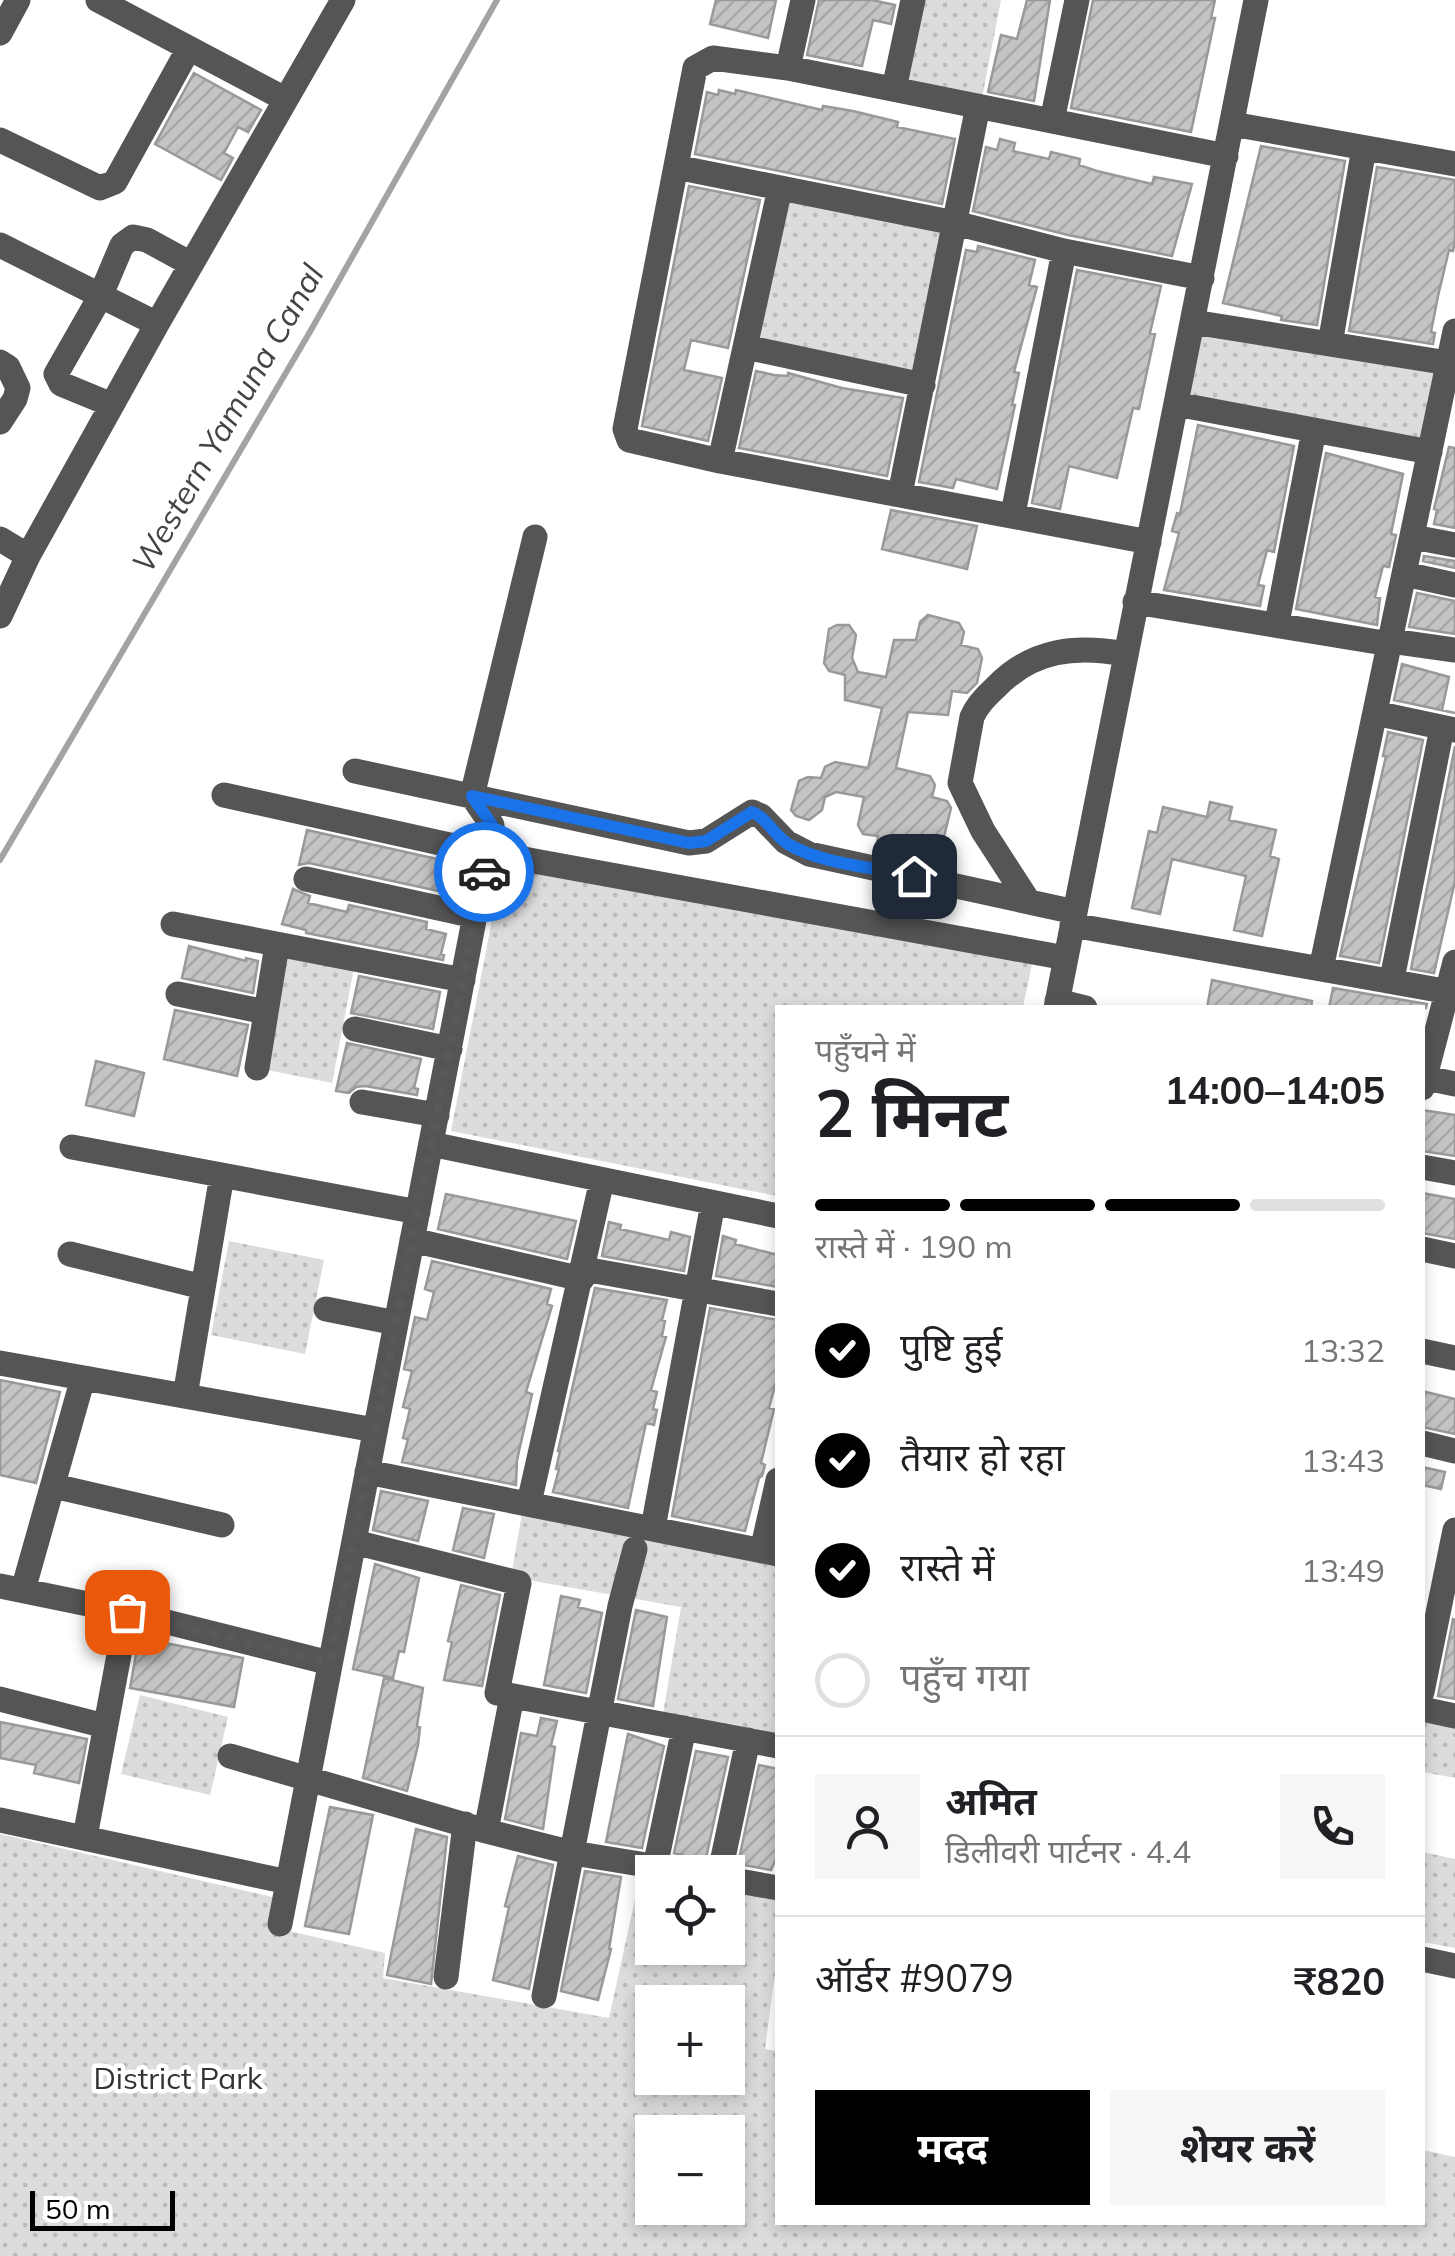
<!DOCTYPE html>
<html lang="hi">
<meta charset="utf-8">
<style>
:root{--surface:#fff;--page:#f6f6f6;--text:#202124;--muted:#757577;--line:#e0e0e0;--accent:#000}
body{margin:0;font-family:Mulish,"Noto Sans Devanagari",sans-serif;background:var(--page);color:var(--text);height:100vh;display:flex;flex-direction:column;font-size:38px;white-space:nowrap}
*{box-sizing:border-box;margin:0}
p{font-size:32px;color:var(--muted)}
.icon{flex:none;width:55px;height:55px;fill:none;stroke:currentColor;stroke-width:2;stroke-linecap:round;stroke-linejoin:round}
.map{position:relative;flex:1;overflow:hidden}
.sheet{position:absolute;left:775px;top:1005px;width:650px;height:1220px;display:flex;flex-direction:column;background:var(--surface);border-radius:0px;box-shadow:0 5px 15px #0003}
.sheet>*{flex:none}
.fabs{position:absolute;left:635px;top:1855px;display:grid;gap:20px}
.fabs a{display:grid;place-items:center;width:110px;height:110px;border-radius:0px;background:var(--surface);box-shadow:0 5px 15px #0003;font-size:50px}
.scale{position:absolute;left:30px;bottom:25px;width:145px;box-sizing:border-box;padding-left:10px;border:5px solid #000;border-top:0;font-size:28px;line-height:35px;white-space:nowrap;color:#000;-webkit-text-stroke:8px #fff;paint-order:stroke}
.pin{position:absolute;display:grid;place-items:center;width:85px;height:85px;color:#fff;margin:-42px;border-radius:20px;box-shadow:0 5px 15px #0006}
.courier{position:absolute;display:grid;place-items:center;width:100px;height:100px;margin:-50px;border:8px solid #1a73e8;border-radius:50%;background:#fff;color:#222;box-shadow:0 2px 12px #0007}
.overview em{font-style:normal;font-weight:700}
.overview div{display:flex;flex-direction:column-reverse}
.overview{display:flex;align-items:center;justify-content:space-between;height:170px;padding:0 40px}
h1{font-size:65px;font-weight:700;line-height:75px}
.bar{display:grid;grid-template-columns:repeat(4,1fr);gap:15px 10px;align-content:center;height:120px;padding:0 40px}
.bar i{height:12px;border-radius:8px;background:var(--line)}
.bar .selected{background:var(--accent)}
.bar p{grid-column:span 4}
.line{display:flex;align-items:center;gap:25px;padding:0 40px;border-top:2px solid var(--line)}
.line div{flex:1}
.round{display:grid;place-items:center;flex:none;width:105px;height:105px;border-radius:0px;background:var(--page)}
ol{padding:0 40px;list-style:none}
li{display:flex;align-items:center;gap:30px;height:110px}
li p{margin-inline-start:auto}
li .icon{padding:10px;border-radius:50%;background:var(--accent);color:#fff;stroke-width:4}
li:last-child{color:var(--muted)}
li i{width:55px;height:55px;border:5px solid var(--line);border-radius:50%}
.action{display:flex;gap:20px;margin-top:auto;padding:20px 40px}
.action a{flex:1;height:115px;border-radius:0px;background:var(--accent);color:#fff;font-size:40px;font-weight:700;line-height:115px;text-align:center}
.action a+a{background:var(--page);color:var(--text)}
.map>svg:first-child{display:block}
.park{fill:url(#park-dots);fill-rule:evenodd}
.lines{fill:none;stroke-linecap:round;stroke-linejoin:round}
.stream{stroke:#a3a3a3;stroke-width:6}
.building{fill:url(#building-hatch);stroke:#999;stroke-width:2.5}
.minor{stroke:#555;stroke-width:25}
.done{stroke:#595959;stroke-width:10;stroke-dasharray:0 18}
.route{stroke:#1a73e8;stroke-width:12}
.labels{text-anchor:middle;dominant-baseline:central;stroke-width:9;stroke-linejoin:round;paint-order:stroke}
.park-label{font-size:30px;fill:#333;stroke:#fff}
.water-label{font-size:32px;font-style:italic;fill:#444;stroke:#fff}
</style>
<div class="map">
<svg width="1455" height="2256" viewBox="0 0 1455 2256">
<defs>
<pattern id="park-dots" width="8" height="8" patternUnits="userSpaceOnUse" patternTransform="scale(2.5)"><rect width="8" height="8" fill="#dcdcdc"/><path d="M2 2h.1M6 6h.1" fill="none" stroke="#bbb" stroke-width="1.8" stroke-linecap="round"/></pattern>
<pattern id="building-hatch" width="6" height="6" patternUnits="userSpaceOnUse" patternTransform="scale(2.5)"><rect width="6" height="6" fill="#c4c4c4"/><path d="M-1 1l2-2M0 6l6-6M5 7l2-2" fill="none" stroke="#a7a7a7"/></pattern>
</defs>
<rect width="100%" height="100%" fill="#fff"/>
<path class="park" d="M 921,0 L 1001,0 L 982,98 L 905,82 Z
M 784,199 L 943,232 L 915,373 L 755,340 Z
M 1203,330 L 1436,374 L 1424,443 L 1190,398 Z
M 507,843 L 1035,950 L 1023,1007 L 778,1008 L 777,1196 L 451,1131 Z
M 285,954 L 354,968 L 332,1083 L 262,1069 Z
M 229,1241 L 324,1260 L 305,1354 L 211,1335 Z
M 522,1513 L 777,1558 L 777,1734 L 663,1714 L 681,1607 L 511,1577 Z
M 140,1695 L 228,1717 L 210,1795 L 121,1774 Z
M 1422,1709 L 1455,1715 L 1455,1778 L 1423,1772 Z
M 0,1834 L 281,1899 L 276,1928 L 385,1953 L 383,1978 L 609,2018 L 642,1867 L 652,1872 L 652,1948 L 728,1948 L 728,1883 L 777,1892 L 777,1959 L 765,2049 L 777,2051 L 778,2222 L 1422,2222 L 1423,2150 L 1455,2157 L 1455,2256 L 0,2256 ZM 652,2002 L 728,2002 L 728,2078 L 652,2078 ZM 652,2132 L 728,2132 L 728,2208 L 652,2208 Z
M 1423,1852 L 1455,1859 L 1455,1948 L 1423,1942 Z"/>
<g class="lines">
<path class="stream" d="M 0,860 L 311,330 L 497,0"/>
</g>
<path class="building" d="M 716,0 L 776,0 L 768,38 L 710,24 Z
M 819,0 L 872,0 L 895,5 L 891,24 L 873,20 L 862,66 L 807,55 Z
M 1027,0 L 1050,0 L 1034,101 L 988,92 L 1001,35 L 1017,39 Z
M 1093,0 L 1215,0 L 1211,18 L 1215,18 L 1191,132 L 1071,108 Z
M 194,73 L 261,110 L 248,132 L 238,127 L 224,153 L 233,158 L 221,180 L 155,144 Z
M 719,90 L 735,94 L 736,90 L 822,110 L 823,106 L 853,111 L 898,122 L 897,127 L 955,139 L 942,204 L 695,154 L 707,92 L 718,95 Z
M 1000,139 L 1015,143 L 1013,151 L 1049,159 L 1051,152 L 1080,159 L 1079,165 L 1097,171 L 1152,184 L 1154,177 L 1192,184 L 1172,256 L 1068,235 L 973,211 L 986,147 L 997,150 Z
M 1261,146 L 1345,161 L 1317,325 L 1281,320 L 1282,316 L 1223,303 Z
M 1377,167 L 1455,180 L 1455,241 L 1453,251 L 1449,250 L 1438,296 L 1431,332 L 1435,333 L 1433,344 L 1349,331 Z
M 689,186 L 760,200 L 728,348 L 691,340 L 684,370 L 722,378 L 708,441 L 642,426 Z
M 978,246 L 1035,260 L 1029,285 L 1037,287 L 1014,372 L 1019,373 L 1012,405 L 1015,405 L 997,489 L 956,479 L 953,488 L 919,482 L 966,250 L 977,252 Z
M 1077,270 L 1161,286 L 1150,333 L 1155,334 L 1139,409 L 1133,408 L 1117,478 L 1069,466 L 1060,509 L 1032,503 Z
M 756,371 L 774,375 L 788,376 L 788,373 L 842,388 L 903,398 L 887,476 L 739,448 Z
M 1198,425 L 1294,446 L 1274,552 L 1267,550 L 1258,585 L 1264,586 L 1260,606 L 1164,590 L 1179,533 L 1172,531 L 1177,513 L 1180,514 Z
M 1449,447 L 1455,448 L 1455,528 L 1434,524 L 1437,510 L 1434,509 Z
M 1326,453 L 1403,474 L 1391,534 L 1396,535 L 1389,567 L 1383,566 L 1375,597 L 1380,598 L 1377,625 L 1296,609 Z
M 891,510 L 977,526 L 967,569 L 882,549 Z
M 1424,556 L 1455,561 L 1455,568 L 1423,561 Z
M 1417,593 L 1455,601 L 1455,634 L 1409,627 Z
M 928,615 L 959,623 L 964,632 L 961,645 L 978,649 L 982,658 L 977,683 L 967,693 L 952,691 L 948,715 L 908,712 L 896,768 L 930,776 L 935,785 L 932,797 L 947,801 L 951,808 L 942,845 L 922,844 L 915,860 L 876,852 L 878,836 L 863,834 L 858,825 L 864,797 L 836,792 L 825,797 L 822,810 L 809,820 L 796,816 L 791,810 L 799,781 L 808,777 L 821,778 L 825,767 L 835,762 L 868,768 L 882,708 L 845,700 L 845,675 L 829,671 L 824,663 L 829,629 L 837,625 L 849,625 L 856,635 L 852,658 L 858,672 L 886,677 L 894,640 L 916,640 L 920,622 Z
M 1402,664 L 1449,677 L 1442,710 L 1455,713 L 1394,700 Z
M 1388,732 L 1423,740 L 1379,963 L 1340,956 L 1386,756 L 1383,756 Z
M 1455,746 L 1455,881 L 1434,973 L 1411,969 Z
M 1210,802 L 1232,807 L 1229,820 L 1276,830 L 1270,856 L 1279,859 L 1262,936 L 1234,930 L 1246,876 L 1172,859 L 1160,914 L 1132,908 L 1149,831 L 1157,833 L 1163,807 L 1207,817 Z
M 307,830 L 464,865 L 457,895 L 309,863 L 299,865 Z
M 293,889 L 310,896 L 308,903 L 347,912 L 349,905 L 427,922 L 426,929 L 446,934 L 441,954 L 444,955 L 443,960 L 306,933 L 306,930 L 282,924 Z
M 189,946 L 246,961 L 246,958 L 258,961 L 253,993 L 182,978 Z
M 359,976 L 440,992 L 433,1029 L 351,1013 Z
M 1212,980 L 1312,1001 L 1311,1008 L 1207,1008 Z
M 1333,988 L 1427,1004 L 1426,1008 L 1329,1008 Z
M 175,1010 L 248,1025 L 237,1076 L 164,1059 Z
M 347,1043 L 421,1059 L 414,1088 L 418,1089 L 417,1095 L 365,1086 L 356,1087 L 349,1093 L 336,1091 Z
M 96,1061 L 144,1073 L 134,1116 L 86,1105 Z
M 1422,1110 L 1455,1115 L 1455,1156 L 1422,1151 Z
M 1422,1193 L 1455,1199 L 1455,1239 L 1422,1233 Z
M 446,1194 L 576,1221 L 567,1259 L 438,1229 Z
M 609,1222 L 621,1225 L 620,1229 L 669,1240 L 671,1232 L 690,1237 L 684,1271 L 602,1256 Z
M 723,1236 L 736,1240 L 735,1244 L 778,1255 L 778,1287 L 716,1276 Z
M 432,1261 L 551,1289 L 547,1304 L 552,1306 L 526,1392 L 532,1394 L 517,1460 L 516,1485 L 402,1462 L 408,1439 L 403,1438 L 410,1409 L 403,1407 L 412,1371 L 404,1369 L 415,1317 L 427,1320 L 434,1292 L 425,1289 Z
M 595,1288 L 667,1300 L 662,1320 L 665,1321 L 662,1336 L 666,1337 L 651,1390 L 657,1392 L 653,1409 L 657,1410 L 654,1425 L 646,1423 L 628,1508 L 553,1492 L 559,1469 L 556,1469 L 560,1451 L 558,1451 Z
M 710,1308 L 778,1320 L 778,1374 L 769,1408 L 774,1409 L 761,1463 L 765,1465 L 762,1476 L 759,1478 L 745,1531 L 672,1516 Z
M 0,1380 L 60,1392 L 36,1483 L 0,1475 Z
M 1422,1391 L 1455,1399 L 1455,1434 L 1422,1427 Z
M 1422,1467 L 1445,1472 L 1441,1489 L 1422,1485 Z
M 381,1491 L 428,1501 L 418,1541 L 373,1530 Z
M 463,1508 L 494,1514 L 484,1558 L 453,1550 Z
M 375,1564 L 419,1578 L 404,1652 L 399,1651 L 393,1678 L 353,1669 Z
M 461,1585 L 500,1595 L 482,1686 L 444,1680 L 452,1642 L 448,1641 Z
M 561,1596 L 580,1600 L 578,1607 L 602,1613 L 586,1693 L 544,1685 Z
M 636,1610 L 667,1617 L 653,1706 L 618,1699 Z
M 1453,1619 L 1455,1620 L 1455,1699 L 1438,1696 Z
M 139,1638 L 243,1658 L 234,1707 L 130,1688 Z
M 384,1678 L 423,1688 L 417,1726 L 420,1727 L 418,1745 L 407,1791 L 363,1778 Z
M 541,1718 L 557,1721 L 551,1746 L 555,1747 L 543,1829 L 505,1819 L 521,1733 L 537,1736 Z
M 0,1722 L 87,1739 L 79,1783 L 34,1773 L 36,1765 L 0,1758 Z
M 628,1734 L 664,1746 L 642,1848 L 606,1842 Z
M 696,1751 L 728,1757 L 704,1867 L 698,1859 L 674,1853 Z
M 759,1765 L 778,1769 L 778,1854 L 771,1870 L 738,1864 Z
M 330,1807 L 373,1815 L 349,1934 L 305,1926 Z
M 416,1829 L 447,1837 L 431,1984 L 387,1975 Z
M 518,1856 L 553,1865 L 529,1989 L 493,1980 L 509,1907 L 505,1906 Z
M 585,1871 L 621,1877 L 609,1949 L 611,1949 L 598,2000 L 561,1991 Z"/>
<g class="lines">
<path class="minor" d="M 98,0 L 285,99
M 0,33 L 18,0
M 788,68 L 803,0
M 894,89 L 913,0
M 1052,121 L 1077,0
M 1232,124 L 1455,164
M 0,140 L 100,188 L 115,182 L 189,48
M 676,167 L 955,223 L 1064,251 L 1202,278
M 0,245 L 157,324
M 1193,322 L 1448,363
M 1330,344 L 1364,148
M 746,347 L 923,385
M 0,362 L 8,367 L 18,388 L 15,399 L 0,422
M 1176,404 L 1430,452
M 112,405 L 61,384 L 56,374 L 100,297 L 122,245 L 133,237 L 147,240 L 191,264
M 720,461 L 780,188
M 900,494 L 978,106
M 1013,514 L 1064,251
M 1413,537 L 1455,545
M 0,539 L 28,556
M 1149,542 L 720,461 L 629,440 L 625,429 L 695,68 L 713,58 L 788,68 L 1226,156
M 1405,574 L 1455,585
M 1135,602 L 1390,644
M 0,616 L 28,556 L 157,324 L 343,0
M 1277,623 L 1314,430
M 1391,641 L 1455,650
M 1375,713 L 1455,730
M 355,771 L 689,843 L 706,841 L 752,812 L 761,816 L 786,842 L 809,854 L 1075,912
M 224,795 L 463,848 L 1066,958
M 306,879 L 475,916
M 1029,902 L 983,831 L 960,783 L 972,717 C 977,705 986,696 996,687 C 1033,649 1076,645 1125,654
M 173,924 L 463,980
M 1072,925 L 1321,969 L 1455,331
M 1321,969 L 1455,993
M 1392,979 L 1442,728
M 178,994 L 266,1012
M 1057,1001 L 1085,1008
M 1056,1008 L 1256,0
M 355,1029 L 450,1049
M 257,1068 L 277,945
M 1422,1077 L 1455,1084
M 1422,1088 L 1455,962
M 362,1102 L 437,1115
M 431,1144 L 778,1216
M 72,1147 L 418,1212
M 1422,1167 L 1455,1173
M 412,1240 L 582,1279
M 1422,1249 L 1455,1256
M 70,1254 L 203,1287
M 584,1269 L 778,1304
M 326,1309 L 396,1323
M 1422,1351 L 1455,1358
M 0,1363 L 375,1430
M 185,1396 L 222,1175
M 1422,1443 L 1455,1451
M 367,1472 L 778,1554
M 54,1486 L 222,1525
M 529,1503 L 602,1180
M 653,1528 L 713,1203
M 354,1542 L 519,1583 L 497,1693 L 778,1746
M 762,1551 L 778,1480
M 0,1586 L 127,1612 L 330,1663
M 23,1590 L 83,1378
M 1422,1692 L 1455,1530
M 0,1699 L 105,1726
M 1422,1709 L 1455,1716
M 230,1756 L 486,1831 L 573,1853 L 689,1872
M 0,1820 L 288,1882
M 486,1831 L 512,1696
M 85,1837 L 127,1612
M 655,1867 L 684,1728
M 720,1872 L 748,1740
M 728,1879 L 778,1888
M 280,1924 L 487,853 L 492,825 L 472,796 L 535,537
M 1422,1959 L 1455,1966
M 446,1977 L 465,1824
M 544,1996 L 620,1606 L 635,1549"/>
</g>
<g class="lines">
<path class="done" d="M 127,1612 L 330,1663 L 484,872"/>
<path class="route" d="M 484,872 L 492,825 L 472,796 L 689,843 L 706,841 L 752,812 C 767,818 774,835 788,844 C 821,864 876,868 914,876"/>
</g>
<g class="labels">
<g class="park-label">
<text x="178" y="2078">District Park</text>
</g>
<g class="water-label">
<text transform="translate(227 418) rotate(-60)">Western Yamuna Canal</text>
</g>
</g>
</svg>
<div class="fabs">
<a><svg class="icon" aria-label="locate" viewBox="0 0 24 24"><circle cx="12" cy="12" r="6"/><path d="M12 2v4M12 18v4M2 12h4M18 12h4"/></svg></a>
<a>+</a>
<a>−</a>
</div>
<div class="scale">50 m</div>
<div class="pin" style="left:127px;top:1612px;background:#ea580c"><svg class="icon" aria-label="bag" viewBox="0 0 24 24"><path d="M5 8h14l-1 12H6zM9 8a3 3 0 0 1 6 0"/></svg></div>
<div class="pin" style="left:914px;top:876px;background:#1f2937"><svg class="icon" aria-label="home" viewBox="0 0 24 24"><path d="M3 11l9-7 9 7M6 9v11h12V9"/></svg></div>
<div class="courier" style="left:484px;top:872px"><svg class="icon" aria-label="car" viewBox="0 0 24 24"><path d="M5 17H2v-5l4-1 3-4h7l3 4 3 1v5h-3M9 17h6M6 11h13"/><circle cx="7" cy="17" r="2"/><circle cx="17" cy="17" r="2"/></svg></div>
<section class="sheet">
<div class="overview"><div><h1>2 मिनट</h1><p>पहुँचने में</p></div><em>14:00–14:05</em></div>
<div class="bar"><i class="selected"></i><i class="selected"></i><i class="selected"></i><i></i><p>रास्ते में · 190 m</p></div>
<ol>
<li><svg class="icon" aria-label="check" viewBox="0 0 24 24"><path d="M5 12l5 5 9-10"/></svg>पुष्टि हुई<p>13:32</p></li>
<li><svg class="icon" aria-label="check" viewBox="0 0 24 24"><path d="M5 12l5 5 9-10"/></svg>तैयार हो रहा<p>13:43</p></li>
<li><svg class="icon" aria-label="check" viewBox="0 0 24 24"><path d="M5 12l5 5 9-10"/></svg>रास्ते में<p>13:49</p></li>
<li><i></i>पहुँच गया</li>
</ol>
<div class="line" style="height:180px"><a class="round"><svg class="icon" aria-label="person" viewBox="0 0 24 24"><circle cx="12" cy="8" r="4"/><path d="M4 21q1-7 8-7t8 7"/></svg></a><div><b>अमित</b><p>डिलीवरी पार्टनर · 4.4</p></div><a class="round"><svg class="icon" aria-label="phone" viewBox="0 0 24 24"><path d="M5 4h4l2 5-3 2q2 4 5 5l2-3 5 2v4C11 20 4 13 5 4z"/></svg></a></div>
<div class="line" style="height:130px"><div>ऑर्डर #9079</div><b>₹820</b></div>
<div class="action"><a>मदद</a><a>शेयर करें</a></div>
</section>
</div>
